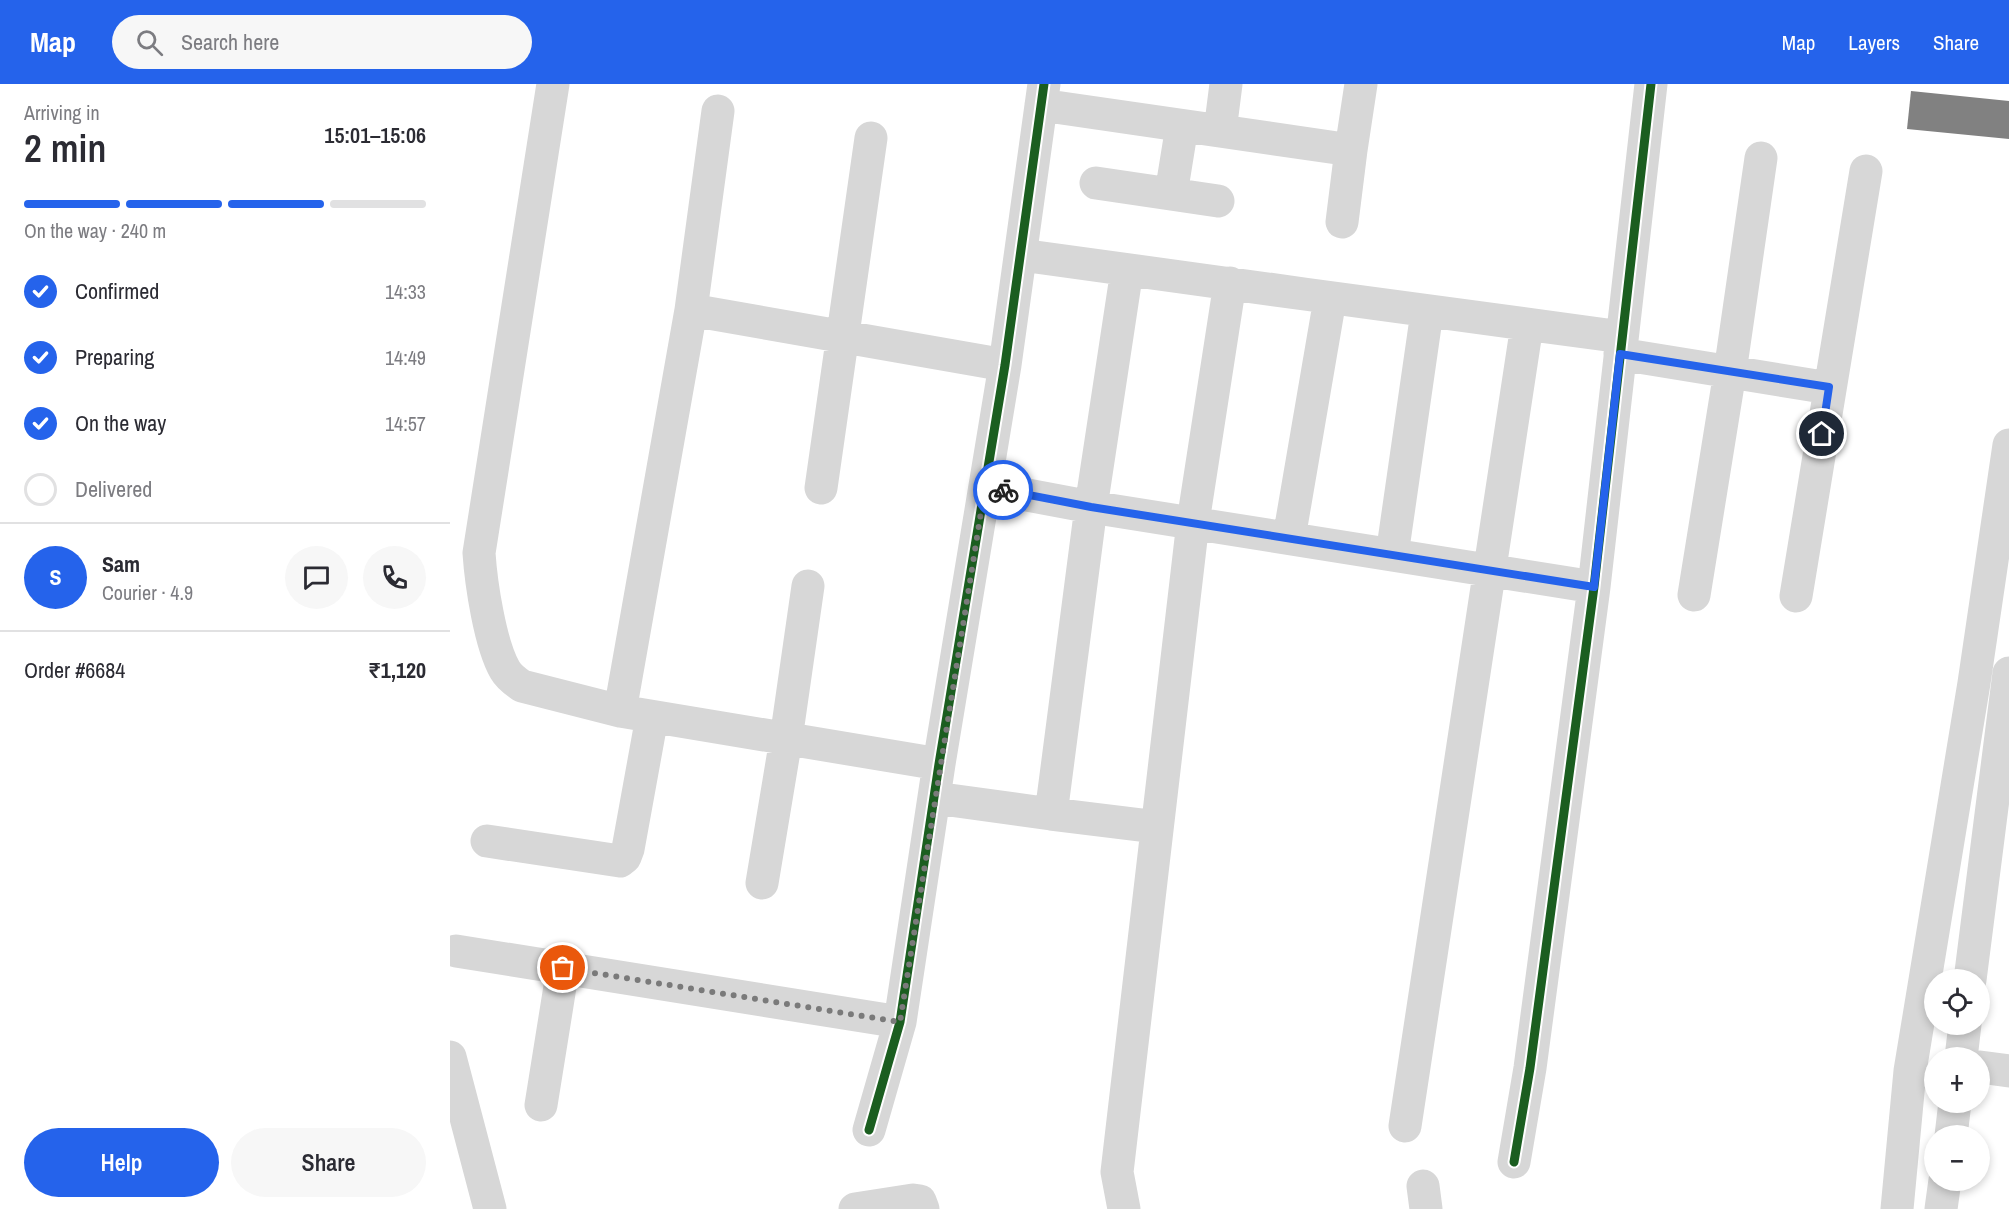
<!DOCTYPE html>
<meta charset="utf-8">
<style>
:root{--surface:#fff;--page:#f7f7f7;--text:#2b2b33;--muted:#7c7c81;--line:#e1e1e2;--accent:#2563eb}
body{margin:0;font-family:"Archivo Narrow",sans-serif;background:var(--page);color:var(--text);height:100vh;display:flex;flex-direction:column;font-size:22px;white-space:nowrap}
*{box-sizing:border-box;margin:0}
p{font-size:20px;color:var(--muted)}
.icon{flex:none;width:33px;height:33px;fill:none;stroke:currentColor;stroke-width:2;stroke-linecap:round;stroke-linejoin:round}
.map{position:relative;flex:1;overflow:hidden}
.details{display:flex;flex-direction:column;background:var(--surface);width:450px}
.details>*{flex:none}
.tools{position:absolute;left:1474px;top:885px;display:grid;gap:12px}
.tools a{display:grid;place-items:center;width:66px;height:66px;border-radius:50%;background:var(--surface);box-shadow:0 3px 9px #0003;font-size:30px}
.pin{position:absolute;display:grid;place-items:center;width:51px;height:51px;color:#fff;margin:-26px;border:3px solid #fff;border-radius:50%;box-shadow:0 2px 6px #0007}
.courier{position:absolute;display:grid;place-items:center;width:60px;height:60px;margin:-30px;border:4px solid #2563eb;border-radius:50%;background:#fff;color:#222;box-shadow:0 2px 8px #0007}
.headline em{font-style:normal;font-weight:600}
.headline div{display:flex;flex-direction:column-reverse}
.headline{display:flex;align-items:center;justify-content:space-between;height:102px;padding:0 24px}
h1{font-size:39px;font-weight:600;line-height:45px}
.bar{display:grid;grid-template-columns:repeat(4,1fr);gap:9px 6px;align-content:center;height:72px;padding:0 24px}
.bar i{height:8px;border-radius:4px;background:var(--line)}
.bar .selected{background:var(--accent)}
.bar p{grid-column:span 4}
.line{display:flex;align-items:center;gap:15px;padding:0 24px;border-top:2px solid var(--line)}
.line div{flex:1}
.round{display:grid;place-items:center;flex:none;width:63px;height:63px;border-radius:32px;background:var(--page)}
ol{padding:0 24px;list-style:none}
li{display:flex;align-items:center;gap:18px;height:66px}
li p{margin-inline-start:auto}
li .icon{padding:6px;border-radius:50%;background:var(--accent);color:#fff;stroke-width:4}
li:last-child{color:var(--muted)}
li i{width:33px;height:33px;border:3px solid var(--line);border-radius:50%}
.button{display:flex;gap:12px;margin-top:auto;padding:12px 24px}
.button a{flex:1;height:69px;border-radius:36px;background:var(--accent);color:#fff;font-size:24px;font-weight:600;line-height:69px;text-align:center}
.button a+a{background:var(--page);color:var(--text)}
header{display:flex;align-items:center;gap:36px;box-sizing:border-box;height:84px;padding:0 30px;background:var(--accent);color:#fff}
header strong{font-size:28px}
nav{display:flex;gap:33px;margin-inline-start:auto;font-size:21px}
.search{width:420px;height:54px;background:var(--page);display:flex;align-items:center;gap:15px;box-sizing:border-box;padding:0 21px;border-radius:33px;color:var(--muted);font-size:22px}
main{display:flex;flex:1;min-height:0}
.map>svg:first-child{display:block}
.building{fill:#818181}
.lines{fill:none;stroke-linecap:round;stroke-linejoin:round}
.minor{stroke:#d7d7d7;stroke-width:33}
.cycleway-casing{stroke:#fff;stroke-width:13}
.cycleway{stroke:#1b5e20;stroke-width:9}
.done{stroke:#7a7a7a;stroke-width:6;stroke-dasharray:0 10.8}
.route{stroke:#2563eb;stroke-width:8}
</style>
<header>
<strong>Map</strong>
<div class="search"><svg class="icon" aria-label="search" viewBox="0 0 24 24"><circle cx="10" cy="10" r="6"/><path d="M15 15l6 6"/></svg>Search here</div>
<nav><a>Map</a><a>Layers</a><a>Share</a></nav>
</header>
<main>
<section class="details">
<div class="headline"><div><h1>2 min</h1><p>Arriving in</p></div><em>15:01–15:06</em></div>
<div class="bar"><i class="selected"></i><i class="selected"></i><i class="selected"></i><i></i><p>On the way · 240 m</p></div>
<ol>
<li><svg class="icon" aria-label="check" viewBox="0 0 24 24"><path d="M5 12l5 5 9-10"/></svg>Confirmed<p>14:33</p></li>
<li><svg class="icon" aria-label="check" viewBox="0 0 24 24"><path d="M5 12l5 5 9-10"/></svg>Preparing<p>14:49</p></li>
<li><svg class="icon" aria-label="check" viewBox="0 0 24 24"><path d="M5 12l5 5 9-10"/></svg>On the way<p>14:57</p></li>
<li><i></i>Delivered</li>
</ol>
<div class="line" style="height:108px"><b class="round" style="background:var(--accent);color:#fff">S</b><div><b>Sam</b><p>Courier · 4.9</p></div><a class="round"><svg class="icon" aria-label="chat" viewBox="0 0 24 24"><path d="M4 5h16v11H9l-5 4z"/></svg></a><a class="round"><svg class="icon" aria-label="phone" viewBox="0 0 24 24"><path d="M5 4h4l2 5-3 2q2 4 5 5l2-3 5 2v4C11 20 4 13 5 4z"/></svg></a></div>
<div class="line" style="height:78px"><div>Order #6684</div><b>₹1,120</b></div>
<div class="button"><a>Help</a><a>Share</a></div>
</section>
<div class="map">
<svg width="1559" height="1125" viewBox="0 0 1559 1125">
<rect width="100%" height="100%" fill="#fff"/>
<path class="building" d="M 1461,7 L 1559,17 L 1559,55 L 1457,45 Z"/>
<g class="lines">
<path class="minor" d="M 103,0 L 29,469 C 31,499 40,560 55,586 C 59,593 66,598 72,602 L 170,627
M 591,21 L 901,66 L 911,0
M 268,27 L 241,226 L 555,281
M 770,47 L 776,0
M 646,99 L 768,117
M 721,110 L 732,42
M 892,138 L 901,66
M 571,171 C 771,198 972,227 1172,253
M 241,226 L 170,627 L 489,680
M 1170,270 L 1379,304
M 535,403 L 641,423 L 1144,503
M 371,404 L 421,54
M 839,454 L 880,215
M 942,471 L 977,228
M 1244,511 L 1280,288 L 1311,74
M 1346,512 L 1416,87
M 485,714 L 601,730 L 641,423 L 677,186
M 601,730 L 707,743
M 37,757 L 170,777 L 175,773 L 178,765 L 202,633
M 312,799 L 336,655 L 358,502
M 6,867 L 450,938
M 1520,896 L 1559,589
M 0,973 L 40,1125
M 1511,974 L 1515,940
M 1530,983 L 1559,987
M 91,1021 L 113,884
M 955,1042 L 1077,241
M 419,1046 L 450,938 L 489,680 L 555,281 L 594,0
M 1501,1052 L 1505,1018
M 1064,1078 L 1080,984 L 1144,503 L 1201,0
M 973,1102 L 976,1125
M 405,1125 L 463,1116 L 470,1117 L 473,1125
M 674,1125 L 667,1088 L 743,438 L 780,199
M 1447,1125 L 1460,987 L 1524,599 L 1559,361
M 1491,1125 L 1495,1096"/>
<defs>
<path id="cycleway" d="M 419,1046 L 450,938 L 489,680 L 555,281 L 594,0
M 1064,1078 L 1080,984 L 1144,503 L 1201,0"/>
</defs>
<use href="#cycleway" class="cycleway-casing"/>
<use href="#cycleway" class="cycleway"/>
</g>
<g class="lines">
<path class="done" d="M 113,884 L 450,938 L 535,403 L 553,406"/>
<path class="route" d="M 553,406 L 641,423 L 1144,503 L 1170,270 L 1379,303 L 1372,350"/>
</g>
</svg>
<div class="tools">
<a><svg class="icon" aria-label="locate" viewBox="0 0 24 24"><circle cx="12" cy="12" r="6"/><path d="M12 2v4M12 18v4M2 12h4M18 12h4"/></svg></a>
<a>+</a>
<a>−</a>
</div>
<div class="pin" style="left:113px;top:884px;background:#ea580c"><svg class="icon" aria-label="bag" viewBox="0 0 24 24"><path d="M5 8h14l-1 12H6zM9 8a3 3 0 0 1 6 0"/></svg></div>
<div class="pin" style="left:1372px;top:350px;background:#1f2937"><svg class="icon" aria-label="home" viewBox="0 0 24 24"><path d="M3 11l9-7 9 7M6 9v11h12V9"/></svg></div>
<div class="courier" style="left:553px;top:406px"><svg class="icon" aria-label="bike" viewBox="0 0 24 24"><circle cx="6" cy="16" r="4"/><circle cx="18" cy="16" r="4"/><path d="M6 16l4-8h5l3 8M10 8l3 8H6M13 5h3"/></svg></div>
</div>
</main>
